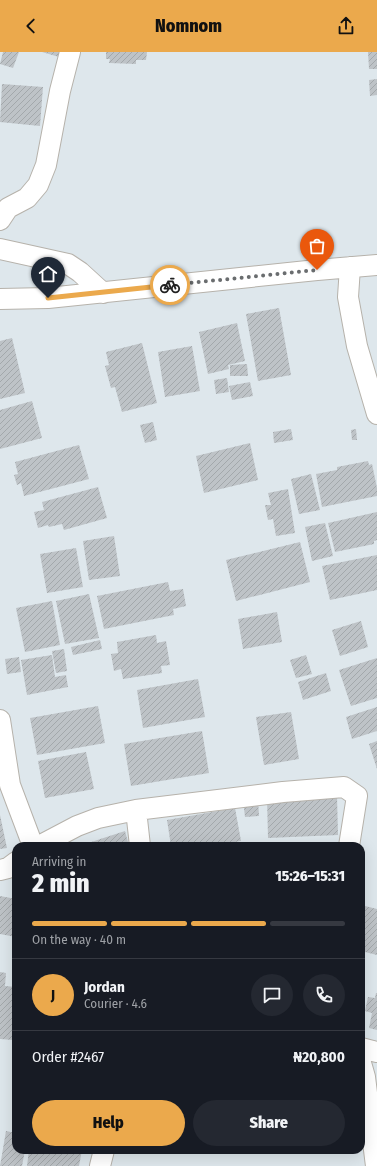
<!DOCTYPE html>
<meta charset="utf-8">
<style>
:root{--surface:#171b24;--page:#242831;--text:#f1f3f6;--muted:#9ea1a6;--line:#363941;--accent:#eba94c}
body{margin:0;font-family:"Fira Sans Condensed",sans-serif;background:var(--page);color:var(--text);height:100vh;display:flex;flex-direction:column;font-size:15px;white-space:nowrap}
*{box-sizing:border-box;margin:0}
p{font-size:13px;color:var(--muted)}
.icon{flex:none;width:22px;height:22px;fill:none;stroke:currentColor;stroke-width:2;stroke-linecap:round;stroke-linejoin:round}
.map{position:relative;flex:1;overflow:hidden}
.panel{position:absolute;left:12px;top:790px;width:353px;height:312px;display:flex;flex-direction:column;background:var(--surface);border-radius:12px;box-shadow:0 4px 16px #0002}
.panel>*{flex:none}
.pin{position:absolute;display:grid;place-items:center;width:34px;height:34px;color:#fff;margin:-41px -17px;border-radius:50% 50% 50% 0;rotate:-45deg;box-shadow:0 0 4px #0007}
.pin .icon{rotate:45deg}
.courier{position:absolute;display:grid;place-items:center;width:40px;height:40px;margin:-20px;border:3px solid #eba94c;border-radius:50%;background:#fff;color:#222;box-shadow:0 1px 5px #0007}
.overview em{font-style:normal;font-weight:800}
.overview div{display:flex;flex-direction:column-reverse}
.overview{display:flex;align-items:center;justify-content:space-between;height:68px;padding:0 20px}
h1{font-size:26px;font-weight:800;line-height:30px}
.bar{display:grid;grid-template-columns:repeat(4,1fr);gap:6px 4px;align-content:center;height:48px;padding:0 20px}
.bar i{height:5px;border-radius:3px;background:var(--line)}
.bar .current{background:var(--accent)}
.bar p{grid-column:span 4}
.line{display:flex;align-items:center;gap:10px;padding:0 20px;border-top:1px solid var(--line)}
.line div{flex:1}
.round{display:grid;place-items:center;flex:none;width:42px;height:42px;border-radius:21px;background:var(--page)}
.primary-button{display:flex;gap:8px;margin-top:auto;padding:8px 20px}
.primary-button a{flex:1;height:46px;border-radius:24px;background:var(--accent);color:#111;font-size:16px;font-weight:800;line-height:46px;text-align:center}
.primary-button a+a{background:var(--page);color:var(--text)}
header{display:flex;justify-content:space-between;align-items:center;height:52px;padding:0 20px;background:var(--accent);color:#111;font-size:18px;font-weight:800}
.map>svg:first-child{display:block}
.building{fill:url(#building-hatch)}
.lines{fill:none;stroke-linecap:round;stroke-linejoin:round}
.street-casing{stroke:#b6b2ab;stroke-width:22}
.street{stroke:#fff;stroke-width:20}
.done{stroke:#6a6d6f;stroke-width:4;stroke-dasharray:0 7.2}
.route{stroke:#eba94c;stroke-width:5}
</style>
<header><svg class="icon" aria-label="back" viewBox="0 0 24 24"><path d="M15 5l-7 7 7 7"/></svg>Nomnom<svg class="icon" aria-label="share" viewBox="0 0 24 24"><path d="M12 15V3M7 8l5-5 5 5M5 13v7h14v-7"/></svg></header>
<div class="map">
<svg width="377" height="1114" viewBox="0 0 377 1114">
<defs>
<pattern id="building-hatch" width="6" height="6" patternUnits="userSpaceOnUse"><rect width="6" height="6" fill="#bec3c7"/><path d="M-1 1l2-2M0 6l6-6M5 7l2-2" fill="none" stroke="#a3a8ab"/></pattern>
</defs>
<rect width="100%" height="100%" fill="#dee7ec"/>
<path class="building" d="M 3,0 L 19,0 L 13,16 L 0,12 Z
M 42,0 L 60,0 L 59,5 Z
M 106,0 L 147,0 L 146,8 L 136,8 L 136,12 L 109,11 L 110,7 L 106,7 Z
M 368,0 L 377,0 L 377,17 L 369,17 Z
M 377,27 L 377,43 L 370,44 L 369,28 Z
M 2,32 L 43,35 L 40,74 L 0,70 Z
M 279,256 L 291,323 L 258,329 L 246,262 Z
M 237,271 L 245,309 L 228,313 L 229,317 L 208,322 L 199,280 Z
M 12,286 L 25,341 L 0,347 L 0,289 Z
M 142,291 L 157,351 L 122,360 L 115,335 L 111,336 L 105,314 L 109,313 L 106,300 Z
M 192,294 L 200,339 L 165,345 L 158,300 Z
M 247,312 L 248,324 L 230,324 L 230,313 Z
M 227,326 L 229,340 L 216,342 L 214,328 Z
M 250,330 L 253,344 L 232,348 L 229,334 Z
M 32,349 L 42,386 L 0,397 L 0,358 Z
M 153,370 L 157,388 L 145,391 L 140,373 Z
M 291,377 L 293,388 L 274,391 L 273,380 Z
M 356,377 L 357,388 L 352,388 L 351,378 Z
M 250,391 L 258,428 L 204,441 L 196,404 Z
M 79,393 L 89,427 L 24,444 L 21,431 L 17,433 L 14,423 L 18,422 L 15,410 Z
M 368,409 L 369,413 L 372,412 L 377,436 L 377,444 L 322,455 L 316,422 L 337,418 L 337,415 Z
M 311,422 L 320,458 L 299,462 L 291,427 Z
M 98,435 L 107,466 L 64,478 L 62,472 L 49,475 L 48,473 L 38,476 L 34,460 L 44,458 L 42,450 Z
M 288,437 L 295,481 L 276,484 L 273,467 L 268,468 L 265,453 L 271,453 L 268,441 Z
M 377,460 L 377,488 L 374,489 L 374,492 L 335,500 L 328,471 Z
M 325,471 L 333,504 L 312,509 L 305,475 Z
M 114,484 L 120,524 L 89,528 L 83,489 Z
M 300,490 L 310,530 L 236,549 L 226,508 Z
M 76,496 L 83,535 L 47,541 L 40,502 Z
M 377,503 L 377,538 L 330,548 L 322,514 Z
M 168,530 L 170,539 L 183,537 L 186,554 L 173,557 L 174,563 L 104,577 L 97,544 Z
M 89,542 L 99,586 L 65,592 L 56,549 Z
M 52,549 L 60,593 L 25,600 L 16,556 Z
M 277,560 L 282,590 L 243,597 L 238,567 Z
M 361,569 L 368,595 L 340,604 L 332,578 Z
M 156,583 L 157,591 L 166,589 L 170,613 L 161,614 L 162,621 L 123,627 L 121,617 L 114,619 L 111,602 L 118,601 L 117,590 Z
M 100,588 L 102,597 L 73,603 L 71,595 Z
M 64,597 L 67,619 L 56,621 L 52,599 Z
M 52,603 L 55,625 L 66,623 L 68,635 L 27,643 L 21,608 Z
M 306,603 L 312,622 L 296,626 L 290,608 Z
M 19,605 L 21,620 L 7,622 L 5,607 Z
M 377,606 L 377,646 L 351,654 L 339,618 Z
M 326,621 L 331,639 L 303,648 L 298,630 Z
M 198,627 L 205,665 L 143,676 L 137,638 Z
M 98,654 L 105,691 L 37,703 L 30,666 Z
M 377,655 L 377,679 L 352,687 L 346,665 Z
M 291,660 L 299,707 L 264,713 L 256,665 Z
M 202,679 L 209,721 L 131,734 L 124,692 Z
M 377,689 L 377,717 L 369,692 Z
M 86,700 L 94,737 L 45,746 L 38,709 Z
M 337,744 L 338,783 L 268,786 L 267,746 Z
M 258,747 L 259,764 L 245,765 L 243,748 Z
M 235,756 L 241,789 L 212,794 L 171,794 L 167,768 Z
M 0,763 L 7,796 L 0,797 Z
M 125,779 L 129,794 L 79,794 Z
M 0,844 L 16,847 L 16,885 L 0,882 Z
M 365,854 L 377,857 L 377,903 L 361,899 L 361,870 Z
M 15,901 L 16,901 L 16,917 L 13,917 Z
M 0,920 L 6,921 L 5,934 L 16,935 L 13,988 L 0,987 Z
M 376,941 L 377,941 L 377,978 L 369,976 L 372,961 L 365,959 L 368,945 L 375,946 Z
M 15,1044 L 16,1044 L 16,1059 L 13,1059 Z
M 6,1079 L 16,1081 L 16,1098 L 25,1098 L 22,1114 L 0,1114 Z
M 29,1098 L 82,1098 L 79,1114 L 27,1114 Z"/>
<g class="lines">
<defs>
<path id="street" d="M 0,168 L 8,156 L 27,146 L 38,133 L 46,113 L 60,39 L 70,0
M 0,197 L 68,212 L 80,220 L 103,241
M 350,215 L 348,245 L 357,294 L 377,362
M 0,247 L 48,246 L 317,218 L 377,213
M 0,668 L 10,733 L 33,794
M 136,758 L 140,794
M 39,794 L 77,774 L 98,766 L 136,758 L 283,740 L 344,735 L 357,744 L 349,794
M 0,818 L 8,816 L 16,810
M 361,996 L 377,1000
M 361,1011 L 365,1025 L 376,1114
M 100,1114 L 104,1098"/>
</defs>
<use href="#street" class="street-casing"/>
<use href="#street" class="street"/>
</g>
<g class="lines">
<path class="done" d="M 170,233 L 317,218"/>
<path class="route" d="M 48,246 L 170,233"/>
</g>
</svg>
<div class="pin" style="left:317px;top:218px;background:#ea580c"><svg class="icon" aria-label="bag" viewBox="0 0 24 24"><path d="M5 8h14l-1 12H6zM9 8a3 3 0 0 1 6 0"/></svg></div>
<div class="pin" style="left:48px;top:246px;background:#1f2937"><svg class="icon" aria-label="home" viewBox="0 0 24 24"><path d="M3 11l9-7 9 7M6 9v11h12V9"/></svg></div>
<div class="courier" style="left:170px;top:233px"><svg class="icon" aria-label="bike" viewBox="0 0 24 24"><circle cx="6" cy="16" r="4"/><circle cx="18" cy="16" r="4"/><path d="M6 16l4-8h5l3 8M10 8l3 8H6M13 5h3"/></svg></div>
<section class="panel">
<div class="overview"><div><h1>2 min</h1><p>Arriving in</p></div><em>15:26–15:31</em></div>
<div class="bar"><i class="current"></i><i class="current"></i><i class="current"></i><i></i><p>On the way · 40 m</p></div>
<div class="line" style="height:72px"><b class="round" style="background:var(--accent);color:#111">J</b><div><b>Jordan</b><p>Courier · 4.6</p></div><a class="round"><svg class="icon" aria-label="chat" viewBox="0 0 24 24"><path d="M4 5h16v11H9l-5 4z"/></svg></a><a class="round"><svg class="icon" aria-label="phone" viewBox="0 0 24 24"><path d="M5 4h4l2 5-3 2q2 4 5 5l2-3 5 2v4C11 20 4 13 5 4z"/></svg></a></div>
<div class="line" style="height:52px"><div>Order #2467</div><b>₦20,800</b></div>
<div class="primary-button"><a>Help</a><a>Share</a></div>
</section>
</div>
